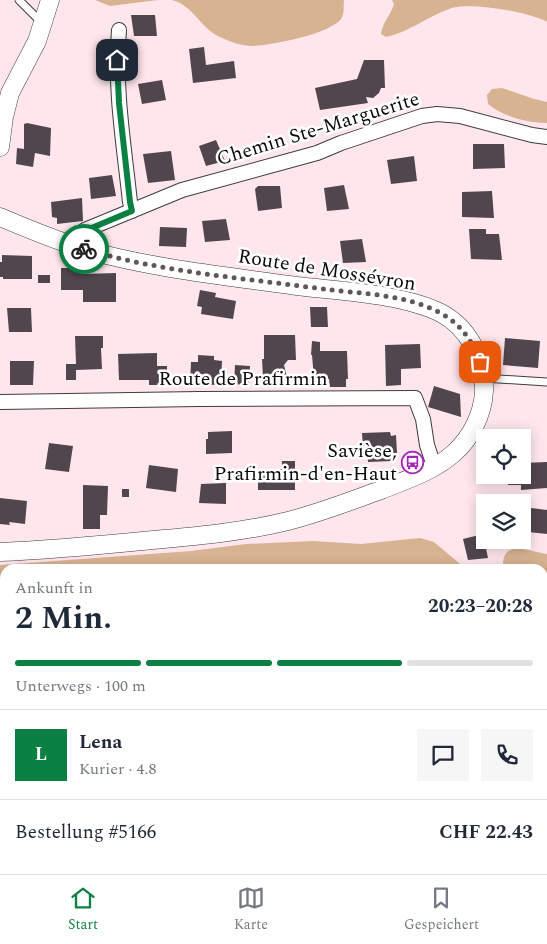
<!DOCTYPE html>
<html lang="de">
<meta charset="utf-8">
<style>
:root{--surface:#fff;--page:#f6f6f7;--text:#1f2937;--muted:#747a83;--line:#e0e1e3;--accent:#0b8043}
body{margin:0;font-family:Spectral,serif;background:var(--page);color:var(--text);height:100vh;display:flex;flex-direction:column;font-size:19px;white-space:nowrap}
*{box-sizing:border-box;margin:0}
p{font-size:16px;color:var(--muted)}
.icon{flex:none;width:28px;height:28px;fill:none;stroke:currentColor;stroke-width:2;stroke-linecap:round;stroke-linejoin:round}
.map{position:relative;flex:1;overflow:hidden}
.panel{position:absolute;left:0px;top:564px;width:548px;height:311px;display:flex;flex-direction:column;background:var(--surface);border-radius:15px 15px 0 0;box-shadow:0 2px 12px #0003}
.panel>*{flex:none}
.controls{position:absolute;left:476px;top:429px;display:grid;gap:10px}
.controls a{display:grid;place-items:center;width:55px;height:55px;border-radius:0px;background:var(--surface);box-shadow:0 2px 12px #0003;font-size:25px}
.pin{position:absolute;display:grid;place-items:center;width:42px;height:42px;color:#fff;margin:-21px;border-radius:10px;box-shadow:0 2px 8px #0006}
.courier{position:absolute;display:grid;place-items:center;width:50px;height:50px;margin:-25px;border:4px solid #0b8043;border-radius:50%;background:#fff;color:#222;box-shadow:0 1px 6px #0007}
.head em{font-style:normal;font-weight:700}
.head div{display:flex;flex-direction:column-reverse}
.head{display:flex;align-items:center;justify-content:space-between;height:85px;padding:0 15px}
h1{font-size:32px;font-weight:700;line-height:38px}
.bar{display:grid;grid-template-columns:repeat(4,1fr);gap:8px 5px;align-content:center;height:60px;padding:0 15px}
.bar i{height:6px;border-radius:4px;background:var(--line)}
.bar .on{background:var(--accent)}
.bar p{grid-column:span 4}
.line{display:flex;align-items:center;gap:12px;padding:0 15px;border-top:1px solid var(--line)}
.line div{flex:1}
.round{display:grid;place-items:center;flex:none;width:52px;height:52px;border-radius:0px;background:var(--page)}
.dock{display:flex;justify-content:space-around;align-items:center;height:70px;border-top:1px solid var(--line);background:var(--surface);font-size:14px;color:var(--muted)}
.dock a{display:grid;justify-items:center;gap:2px}
.dock .on{color:var(--accent)}
.map>svg:first-child{display:block}
.forest{fill:#d7b392}
.building{fill:#52464e}
.lines{fill:none;stroke-linecap:round;stroke-linejoin:round}
.service-casing{stroke:#3d3d3d;stroke-width:9}
.minor-casing{stroke:#3d3d3d;stroke-width:16}
.tertiary-casing{stroke:#3d3d3d;stroke-width:19}
.service{stroke:#fff;stroke-width:7}
.minor{stroke:#fff;stroke-width:14}
.tertiary{stroke:#fff;stroke-width:18}
.done{stroke:#605759;stroke-width:5;stroke-dasharray:0 9}
.route{stroke:#0b8043;stroke-width:6}
.labels{text-anchor:middle;dominant-baseline:central;stroke-width:5;stroke-linejoin:round;paint-order:stroke}
.street-label{font-size:20px;fill:#0a0a0a;stroke:#fff}
.poi-label{font-size:20px;fill:#0a0a0a;stroke:#fff;text-anchor:end}
</style>
<div class="map">
<svg width="547" height="874" viewBox="0 0 547 874">
<rect width="100%" height="100%" fill="#ffe6ed"/>
<path class="forest" d="M 95,0 L 158,0 L 110,6 Z
M 172,0 L 344,0 C 343,7 345,13 341,19 C 330,34 272,45 253,46 C 242,46 230,42 220,37 C 200,28 193,5 172,0 Z
M 392,0 L 547,0 L 547,22 C 530,12 467,1 449,9 C 427,17 409,32 386,37 L 381,34 C 382,23 391,15 394,4 Z
M 502,88 L 534,99 L 547,102 L 547,123 C 527,123 504,117 488,104 L 487,95 L 492,89 Z
M 420,538 L 434,542 L 466,569 L 5,569 L 5,870 L 542,870 L 542,569 L 503,569 C 501,538 527,551 547,554 L 547,874 L 0,874 L 0,565 L 191,551 L 246,544 L 313,541 L 361,544 Z"/>
<path class="building" d="M 131,15 L 155,15 L 157,36 L 134,36 Z
M 204,47 L 206,65 L 234,61 L 236,78 L 193,83 L 189,49 Z
M 364,60 L 384,60 L 385,88 L 381,88 L 379,93 L 373,98 L 366,97 L 368,103 L 320,110 L 315,88 L 357,79 Z
M 162,80 L 166,100 L 142,104 L 138,84 Z
M 27,123 L 51,128 L 50,156 L 35,153 L 33,167 L 16,164 L 17,148 L 24,149 L 24,124 Z
M 216,140 L 225,161 L 206,166 L 199,146 Z
M 473,144 L 504,144 L 505,168 L 473,169 Z
M 171,151 L 175,180 L 148,183 L 143,154 Z
M 414,156 L 417,181 L 391,184 L 387,160 Z
M 112,175 L 116,196 L 91,199 L 89,178 Z
M 344,185 L 349,209 L 327,211 L 324,188 Z
M 258,186 L 280,186 L 282,208 L 258,211 L 255,189 Z
M 492,191 L 494,218 L 462,217 L 462,192 Z
M 82,198 L 83,221 L 57,224 L 57,218 L 52,217 L 51,202 Z
M 226,219 L 230,240 L 205,242 L 202,221 Z
M 160,227 L 187,228 L 186,247 L 159,246 Z
M 469,229 L 486,229 L 486,234 L 499,234 L 502,260 L 471,259 Z
M 362,239 L 366,262 L 343,263 L 340,241 Z
M 2,255 L 32,256 L 32,279 L 3,279 L 3,277 L 0,277 L 0,262 L 2,262 Z
M 61,268 L 82,268 L 82,274 L 116,273 L 116,302 L 83,302 L 83,290 L 61,290 Z
M 38,275 L 50,275 L 50,283 L 38,283 Z
M 200,290 L 216,293 L 215,297 L 236,301 L 233,319 L 201,314 L 202,307 L 197,306 Z
M 310,307 L 327,307 L 328,327 L 311,327 Z
M 7,308 L 31,308 L 32,332 L 9,332 Z
M 264,335 L 295,335 L 296,360 L 288,360 L 284,365 L 287,378 L 263,378 L 262,359 L 264,359 Z
M 75,336 L 103,336 L 103,348 L 101,348 L 102,369 L 76,370 L 76,380 L 66,380 L 66,364 L 76,364 Z
M 505,338 L 540,341 L 538,368 L 503,365 Z
M 312,341 L 320,342 L 320,351 L 347,351 L 348,379 L 346,379 L 346,387 L 330,387 L 329,379 L 314,379 L 312,355 L 311,355 Z
M 420,344 L 421,368 L 401,369 L 401,385 L 386,386 L 385,345 Z
M 157,353 L 157,366 L 167,366 L 167,385 L 149,385 L 149,380 L 119,380 L 118,354 Z
M 198,355 L 214,356 L 214,360 L 222,361 L 221,385 L 190,384 L 191,362 L 198,362 Z
M 10,361 L 34,361 L 33,385 L 10,385 Z
M 235,365 L 250,366 L 249,385 L 234,384 Z
M 434,386 L 460,394 L 461,417 L 428,407 Z
M 232,431 L 232,453 L 206,454 L 206,439 L 208,439 L 208,432 Z
M 390,432 L 391,436 L 396,435 L 397,453 L 391,453 L 392,461 L 368,462 L 367,446 L 363,446 L 362,433 Z
M 49,443 L 73,446 L 69,472 L 45,469 Z
M 282,461 L 295,461 L 295,490 L 258,490 L 258,469 L 282,469 Z
M 547,462 L 547,488 L 521,490 L 521,485 L 508,485 L 507,475 L 522,475 L 522,463 Z
M 149,465 L 178,469 L 176,492 L 146,488 Z
M 226,483 L 226,504 L 199,503 L 201,484 Z
M 83,485 L 108,486 L 107,515 L 100,515 L 100,529 L 83,529 Z
M 122,489 L 129,489 L 129,497 L 122,497 Z
M 0,498 L 27,501 L 25,524 L 9,522 L 10,525 L 0,524 Z
M 531,508 L 547,510 L 547,534 L 528,532 Z
M 483,534 L 488,558 L 468,560 L 463,539 Z"/>
<g class="lines">
<defs>
<path id="service" d="M 19,0 L 42,23
M 484,378 L 547,382"/>
<path id="minor" d="M 119,30 C 114,88 124,145 130,202 L 132,211
M 75,246 L 80,235 L 85,230 L 182,190 L 317,153 L 341,143 L 422,116 L 437,114 L 460,116 L 532,135 L 547,137
M 0,402 L 199,399 L 415,398 L 423,419 L 427,445 L 434,466"/>
<path id="tertiary" d="M 0,147 L 4,117 L 10,93 L 37,41 L 50,0
M 0,217 C 28,229 57,241 87,250 C 155,269 227,276 297,286 C 339,291 404,294 441,313 C 469,328 485,360 484,391 C 483,414 471,438 454,453 C 434,471 406,480 381,490 C 350,501 320,513 288,521 C 243,532 198,536 153,540 C 102,545 51,550 0,552"/>
</defs>
<use href="#service" class="service-casing"/>
<use href="#minor" class="minor-casing"/>
<use href="#tertiary" class="tertiary-casing"/>
<use href="#service" class="service"/>
<use href="#minor" class="minor"/>
<use href="#tertiary" class="tertiary"/>
</g>
<g class="lines">
<path class="done" d="M 84,249 C 161,272 243,278 323,289 C 362,294 409,294 444,315 C 462,326 473,342 480,362"/>
<path class="route" d="M 84,249 L 75,246 L 82,232 L 132,211 L 130,202 L 119,103 L 117,60"/>
</g>
<defs>
<symbol id="bus-ring" viewBox="-11 -11 22 22"><circle r="9.5" fill="#fff" stroke="#a525b6" stroke-width="1.5"/><path d="M-5-6H5V4H4V6H2V4H-2V6H-4V4H-5ZM-3.5-4V0h7V-4ZM-3.5 1.2v1.5H-2V1.2ZM2 1.2v1.5H3.5V1.2Z" fill="#a525b6"/></symbol>
</defs>
<g fill-rule="evenodd">
<use href="#bus-ring" x="400" y="450" width="25" height="25"/>
</g>
<g class="labels">
<g class="street-label">
<text transform="translate(318 129) rotate(-17)">Chemin Ste-Marguerite</text>
<text transform="translate(327 270) rotate(9)">Route de Mossévron</text>
<text x="243" y="379">Route de Prafirmin</text>
</g>
<g class="poi-label">
<text x="397" y="451">Savièse,<tspan x="397" dy="23">Prafirmin-d'en-Haut</tspan></text>
</g>
</g>
</svg>
<div class="controls">
<a><svg class="icon" aria-label="locate" viewBox="0 0 24 24"><circle cx="12" cy="12" r="6"/><path d="M12 2v4M12 18v4M2 12h4M18 12h4"/></svg></a>
<a><svg class="icon" aria-label="layers" viewBox="0 0 24 24"><path d="M12 4l9 5-9 5-9-5zM3 14l9 5 9-5"/></svg></a>
</div>
<div class="pin" style="left:480px;top:362px;background:#ea580c"><svg class="icon" aria-label="bag" viewBox="0 0 24 24"><path d="M5 8h14l-1 12H6zM9 8a3 3 0 0 1 6 0"/></svg></div>
<div class="pin" style="left:117px;top:60px;background:#1f2937"><svg class="icon" aria-label="home" viewBox="0 0 24 24"><path d="M3 11l9-7 9 7M6 9v11h12V9"/></svg></div>
<div class="courier" style="left:84px;top:249px"><svg class="icon" aria-label="bike" viewBox="0 0 24 24"><circle cx="6" cy="16" r="4"/><circle cx="18" cy="16" r="4"/><path d="M6 16l4-8h5l3 8M10 8l3 8H6M13 5h3"/></svg></div>
<section class="panel">
<div class="head"><div><h1>2 Min.</h1><p>Ankunft in</p></div><em>20:23–20:28</em></div>
<div class="bar"><i class="on"></i><i class="on"></i><i class="on"></i><i></i><p>Unterwegs · 100 m</p></div>
<div class="line" style="height:90px"><b class="round" style="background:var(--accent);color:#fff">L</b><div><b>Lena</b><p>Kurier · 4.8</p></div><a class="round"><svg class="icon" aria-label="chat" viewBox="0 0 24 24"><path d="M4 5h16v11H9l-5 4z"/></svg></a><a class="round"><svg class="icon" aria-label="phone" viewBox="0 0 24 24"><path d="M5 4h4l2 5-3 2q2 4 5 5l2-3 5 2v4C11 20 4 13 5 4z"/></svg></a></div>
<div class="line" style="height:65px"><div>Bestellung #5166</div><b>CHF 22.43</b></div>
</section>
</div>
<nav class="dock">
<a class="on"><svg class="icon" aria-label="home" viewBox="0 0 24 24"><path d="M3 11l9-7 9 7M6 9v11h12V9"/></svg>Start</a>
<a><svg class="icon" aria-label="map" viewBox="0 0 24 24"><path d="M3 6l6-2 6 2 6-2v14l-6 2-6-2-6 2zM9 4v14M15 6v14"/></svg>Karte</a>
<a><svg class="icon" aria-label="saved" viewBox="0 0 24 24"><path d="M7 4h10v16l-5-4-5 4z"/></svg>Gespeichert</a>
</nav>
